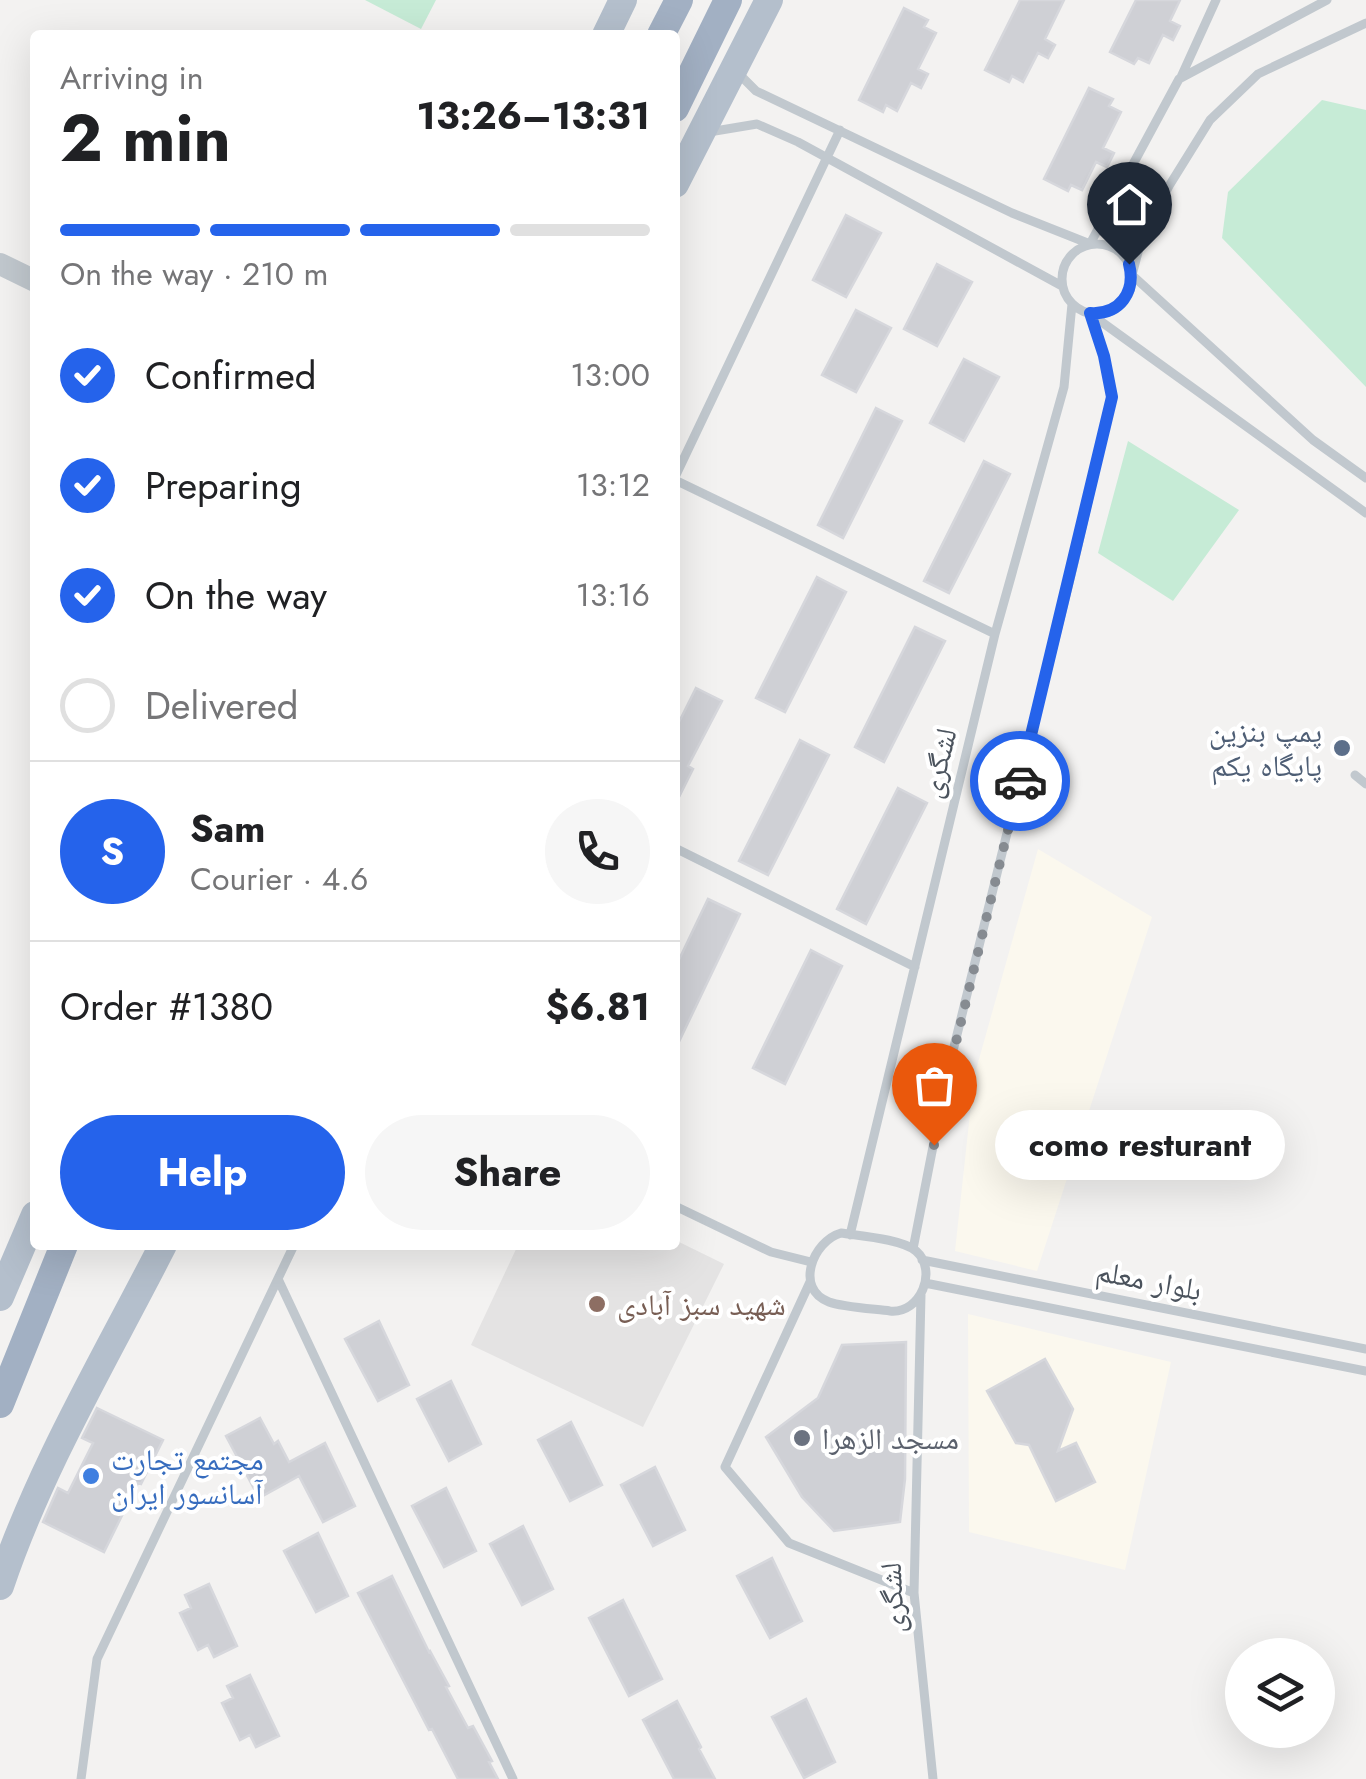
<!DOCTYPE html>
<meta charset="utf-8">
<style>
:root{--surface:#fff;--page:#f6f6f6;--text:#202124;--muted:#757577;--line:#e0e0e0;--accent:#2563eb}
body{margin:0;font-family:Jost,"Noto Naskh Arabic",sans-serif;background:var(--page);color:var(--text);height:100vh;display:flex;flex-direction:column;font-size:38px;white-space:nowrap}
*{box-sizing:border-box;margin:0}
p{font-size:32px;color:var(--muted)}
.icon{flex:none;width:55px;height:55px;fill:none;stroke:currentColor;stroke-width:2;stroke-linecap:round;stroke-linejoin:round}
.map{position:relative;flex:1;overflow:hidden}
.drawer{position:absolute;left:30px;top:30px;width:650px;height:1220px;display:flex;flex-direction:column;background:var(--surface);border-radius:10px;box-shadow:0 10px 40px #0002}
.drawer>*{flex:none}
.tools{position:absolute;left:1225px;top:1638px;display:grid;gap:20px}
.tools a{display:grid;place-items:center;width:110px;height:110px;border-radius:50%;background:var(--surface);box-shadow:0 10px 40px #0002;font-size:50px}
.pin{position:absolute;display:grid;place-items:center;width:85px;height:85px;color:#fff;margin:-102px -42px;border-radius:50% 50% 50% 0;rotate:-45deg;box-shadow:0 0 10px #0007}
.pin .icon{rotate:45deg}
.courier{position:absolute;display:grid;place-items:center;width:100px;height:100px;margin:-50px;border:8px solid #2563eb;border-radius:50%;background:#fff;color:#222;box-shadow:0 2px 12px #0007}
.bubble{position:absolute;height:70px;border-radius:35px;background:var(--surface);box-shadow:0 10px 40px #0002;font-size:32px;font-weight:700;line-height:70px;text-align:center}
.overview em{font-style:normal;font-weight:700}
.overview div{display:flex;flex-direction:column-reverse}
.overview{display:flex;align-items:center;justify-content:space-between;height:170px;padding:0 30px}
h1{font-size:65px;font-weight:700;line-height:75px}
.bar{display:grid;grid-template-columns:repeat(4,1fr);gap:15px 10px;align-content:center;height:120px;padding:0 30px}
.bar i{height:12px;border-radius:8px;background:var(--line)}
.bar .active{background:var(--accent)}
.bar p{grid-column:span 4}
.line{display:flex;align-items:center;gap:25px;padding:0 30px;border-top:2px solid var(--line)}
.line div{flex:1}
.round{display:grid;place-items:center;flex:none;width:105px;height:105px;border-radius:52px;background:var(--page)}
ol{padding:0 30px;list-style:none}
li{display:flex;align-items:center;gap:30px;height:110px}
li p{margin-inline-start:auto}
li .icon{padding:10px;border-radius:50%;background:var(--accent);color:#fff;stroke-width:4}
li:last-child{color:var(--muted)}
li i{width:55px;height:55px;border:5px solid var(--line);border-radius:50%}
.action{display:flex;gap:20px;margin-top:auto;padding:20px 30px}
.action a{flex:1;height:115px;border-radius:60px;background:var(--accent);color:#fff;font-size:40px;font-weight:700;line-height:115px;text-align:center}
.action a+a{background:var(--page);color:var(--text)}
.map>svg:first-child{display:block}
.commercial{fill:#fbf8ee}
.education{fill:#e4e3e3}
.green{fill:#c6ebd6}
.building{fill:#cfd0d5;stroke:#d6d7dc;stroke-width:2.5}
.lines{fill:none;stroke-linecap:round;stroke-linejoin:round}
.service{stroke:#c1c8ce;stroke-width:9}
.tertiary{stroke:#c1c8ce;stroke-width:22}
.primary{stroke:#b4bfcc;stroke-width:28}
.trunk{stroke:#a2b0c3;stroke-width:28}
.done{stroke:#868b91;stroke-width:10;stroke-dasharray:0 18}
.route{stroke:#2563eb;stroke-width:12}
.service-dot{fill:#5c6f8a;stroke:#fff;stroke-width:4}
.education-dot{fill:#8d6e63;stroke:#fff;stroke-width:4}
.worship-dot{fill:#6b7280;stroke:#fff;stroke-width:4}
.shop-dot{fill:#3f7fe0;stroke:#fff;stroke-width:4}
.labels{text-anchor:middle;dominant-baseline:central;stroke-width:8;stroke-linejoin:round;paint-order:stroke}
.service-label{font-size:30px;fill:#4e5e75;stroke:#fff;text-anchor:end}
.street-label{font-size:30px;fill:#4b535d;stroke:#fff}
.education-label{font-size:30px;fill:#785e54;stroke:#fff;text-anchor:start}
.worship-label{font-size:30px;fill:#5b616d;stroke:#fff;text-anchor:start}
.shop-label{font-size:30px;fill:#366cbe;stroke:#fff;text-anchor:start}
</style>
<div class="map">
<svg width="1366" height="1779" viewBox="0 0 1366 1779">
<rect width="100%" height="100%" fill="#f3f2f1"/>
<path class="commercial" d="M 1038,849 L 1152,917 L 1037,1271 L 955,1251 L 974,1077 Z
M 968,1314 L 1171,1362 L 1125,1570 L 969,1532 Z"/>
<path class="education" d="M 675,1240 L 724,1264 L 643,1427 L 471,1345 L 518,1245 L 675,1245 Z"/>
<path class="green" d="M 365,0 L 436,0 L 421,29 Z
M 1322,100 L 1366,110 L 1366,387 L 1222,238 L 1228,192 Z
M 1128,441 L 1239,510 L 1173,601 L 1098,553 Z"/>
<path class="building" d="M 1020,0 L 1064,0 L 1045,39 L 1055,45 L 1048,58 L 1038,53 L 1023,82 L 1012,76 L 1009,82 L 985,70 Z
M 1136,0 L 1180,0 L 1170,21 L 1180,26 L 1173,40 L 1163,35 L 1149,63 L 1138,58 L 1134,64 L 1110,52 Z
M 904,8 L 928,20 L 924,27 L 936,33 L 918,69 L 928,74 L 921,88 L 911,83 L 897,111 L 886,105 L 883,112 L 859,100 Z
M 1089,88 L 1113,99 L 1109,106 L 1121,112 L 1103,148 L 1114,153 L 1107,167 L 1096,162 L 1082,190 L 1071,185 L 1068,191 L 1044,179 Z
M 846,215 L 881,233 L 846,297 L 813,280 Z
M 937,264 L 972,282 L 937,346 L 904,329 Z
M 856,310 L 891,328 L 856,392 L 822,375 Z
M 964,359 L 999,377 L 964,441 L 930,423 Z
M 876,408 L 902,421 L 843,538 L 818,525 Z
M 984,461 L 1010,474 L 949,593 L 924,581 Z
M 817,577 L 846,592 L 785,712 L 756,698 Z
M 915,627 L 945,641 L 884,762 L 855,747 Z
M 696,688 L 722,701 L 688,766 L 693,769 L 675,805 L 675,730 Z
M 800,740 L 829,755 L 768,875 L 739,861 Z
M 898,788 L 927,803 L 866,924 L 837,909 Z
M 708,899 L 740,914 L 675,1050 L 675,968 Z
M 811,950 L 842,966 L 785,1084 L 753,1068 Z
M 379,1321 L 409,1385 L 378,1401 L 345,1339 Z
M 906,1342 L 905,1479 L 900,1522 L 834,1531 L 802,1497 L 766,1437 L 818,1398 L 842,1345 Z
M 1045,1359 L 1073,1409 L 1058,1451 L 1076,1443 L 1095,1482 L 1056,1501 L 1029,1445 L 1016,1443 L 987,1391 Z
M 451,1381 L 481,1444 L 449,1461 L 417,1399 Z
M 97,1408 L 163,1440 L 141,1484 L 138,1483 L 104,1552 L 43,1522 L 58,1488 L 68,1493 L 93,1443 L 82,1438 Z
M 260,1418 L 274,1444 L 278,1441 L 289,1462 L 325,1443 L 355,1506 L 323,1522 L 299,1476 L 259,1498 L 226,1436 Z
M 571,1422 L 602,1485 L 570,1501 L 538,1440 Z
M 655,1467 L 685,1530 L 653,1546 L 621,1485 Z
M 446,1488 L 476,1551 L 444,1567 L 412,1506 Z
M 523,1526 L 553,1589 L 522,1605 L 490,1544 Z
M 318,1533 L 348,1596 L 316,1612 L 284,1551 Z
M 772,1558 L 802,1621 L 770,1638 L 737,1576 Z
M 392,1576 L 429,1652 L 430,1651 L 449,1686 L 446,1687 L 468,1728 L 473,1726 L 492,1761 L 489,1762 L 498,1779 L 458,1779 L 432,1729 L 429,1730 L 358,1593 Z
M 209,1584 L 237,1646 L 214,1657 L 208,1645 L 198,1650 L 180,1613 L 191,1608 L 185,1595 Z
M 623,1600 L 662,1679 L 629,1696 L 589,1618 Z
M 250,1675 L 279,1736 L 256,1747 L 250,1735 L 240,1740 L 222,1703 L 233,1698 L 227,1686 Z
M 806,1699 L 835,1762 L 804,1778 L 772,1717 Z
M 677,1701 L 701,1747 L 699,1749 L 715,1779 L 674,1779 L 643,1720 Z"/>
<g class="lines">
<path class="service" d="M 1366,23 L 1258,74 L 1210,120 L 1169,186 L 1141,241 L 1132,275 L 1313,440 L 1366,478
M 739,74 L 756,91 L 1012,213 L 1090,244 L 1179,79 L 1327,0
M 1181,77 L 1216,0
M 709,132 L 757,124 L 798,142 L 1062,286
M1062 279a35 35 0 1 1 70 0a35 35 0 1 1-70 0Z
M 1092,315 L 1366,513
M 675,477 L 840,130
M 675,480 L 995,634
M 1355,775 L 1366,784
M 675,848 L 915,967
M 675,1206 L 771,1252 L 811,1262
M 841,1233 C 860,1236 902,1239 916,1251 C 938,1270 921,1314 890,1311 C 875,1309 842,1307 829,1302 C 794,1289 813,1241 841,1233 Z
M 850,1235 L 995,634 L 1064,387 L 1072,304
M 913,1249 L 947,1075 L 1074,563 L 1112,397 L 1104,356 L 1089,313
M 922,1260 L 1366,1349
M 278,1279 L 513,1779
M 810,1282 L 725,1467 L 789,1543 L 914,1593
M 925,1283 L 1366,1371
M 921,1295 L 914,1593 L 933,1779
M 81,1779 L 97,1659 L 294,1245"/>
<path class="tertiary" d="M 0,264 L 35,281"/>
<path class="primary" d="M 606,35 L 623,0
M 675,184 L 769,0
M 0,1297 L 35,1215
M 0,1586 C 40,1467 106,1357 163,1245"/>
<path class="trunk" d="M 661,35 L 679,0
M 675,108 L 728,0
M 0,1404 L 64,1245"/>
</g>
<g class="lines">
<path class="done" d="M 934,1145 L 948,1075 L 1020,781"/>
<path class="route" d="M 1020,781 L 1112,397 L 1104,356 L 1090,313 C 1120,315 1136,292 1129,264"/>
</g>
<circle class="service-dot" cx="1342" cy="748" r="10"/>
<circle class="education-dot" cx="597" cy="1304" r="10"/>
<circle class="worship-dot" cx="802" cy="1438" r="10"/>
<circle class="shop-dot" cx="91" cy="1476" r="10"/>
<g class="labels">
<g class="service-label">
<text x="1322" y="731">پمپ بنزين<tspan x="1322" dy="34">پايگاه يكم</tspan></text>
</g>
<g class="street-label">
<text transform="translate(938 763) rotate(-76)">لشگری</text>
<text transform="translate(1149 1280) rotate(11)">بلوار معلم</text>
<text transform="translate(892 1598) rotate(-93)">لشگری</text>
</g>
<g class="education-label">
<text x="617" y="1304">شهید سبز آبادی</text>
</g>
<g class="worship-label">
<text x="822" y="1438">مسجد الزهرا</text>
</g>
<g class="shop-label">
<text x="111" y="1459">مجتمع تجارت<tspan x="111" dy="34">آسانسور ایران</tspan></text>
</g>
</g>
</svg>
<div class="tools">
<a><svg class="icon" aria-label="layers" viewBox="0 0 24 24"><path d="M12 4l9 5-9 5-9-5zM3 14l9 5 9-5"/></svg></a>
</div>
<div class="pin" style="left:934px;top:1145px;background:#ea580c"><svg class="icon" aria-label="bag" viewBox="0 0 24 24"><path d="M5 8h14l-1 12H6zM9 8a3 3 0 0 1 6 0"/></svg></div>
<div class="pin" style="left:1129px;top:264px;background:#1f2937"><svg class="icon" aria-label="home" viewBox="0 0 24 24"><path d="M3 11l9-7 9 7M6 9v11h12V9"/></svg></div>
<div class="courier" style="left:1020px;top:781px"><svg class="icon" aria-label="car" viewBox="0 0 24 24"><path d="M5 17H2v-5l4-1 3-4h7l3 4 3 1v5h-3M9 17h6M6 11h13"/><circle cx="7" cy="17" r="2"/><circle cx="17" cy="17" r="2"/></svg></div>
<div class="bubble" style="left:995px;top:1110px;width:290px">como resturant</div>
<section class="drawer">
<div class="overview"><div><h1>2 min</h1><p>Arriving in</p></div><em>13:26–13:31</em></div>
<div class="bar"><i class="active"></i><i class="active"></i><i class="active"></i><i></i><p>On the way · 210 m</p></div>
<ol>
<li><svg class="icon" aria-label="check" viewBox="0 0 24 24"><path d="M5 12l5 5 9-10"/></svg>Confirmed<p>13:00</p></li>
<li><svg class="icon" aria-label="check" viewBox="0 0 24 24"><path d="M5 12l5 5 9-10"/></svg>Preparing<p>13:12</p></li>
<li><svg class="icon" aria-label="check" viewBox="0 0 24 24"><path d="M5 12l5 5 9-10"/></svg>On the way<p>13:16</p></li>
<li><i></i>Delivered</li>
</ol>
<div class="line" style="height:180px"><b class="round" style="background:var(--accent);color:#fff">S</b><div><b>Sam</b><p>Courier · 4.6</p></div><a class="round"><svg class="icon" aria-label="phone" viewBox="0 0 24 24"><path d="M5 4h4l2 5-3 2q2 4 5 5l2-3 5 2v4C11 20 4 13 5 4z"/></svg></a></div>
<div class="line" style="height:130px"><div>Order #1380</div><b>$6.81</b></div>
<div class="action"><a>Help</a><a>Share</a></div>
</section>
</div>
